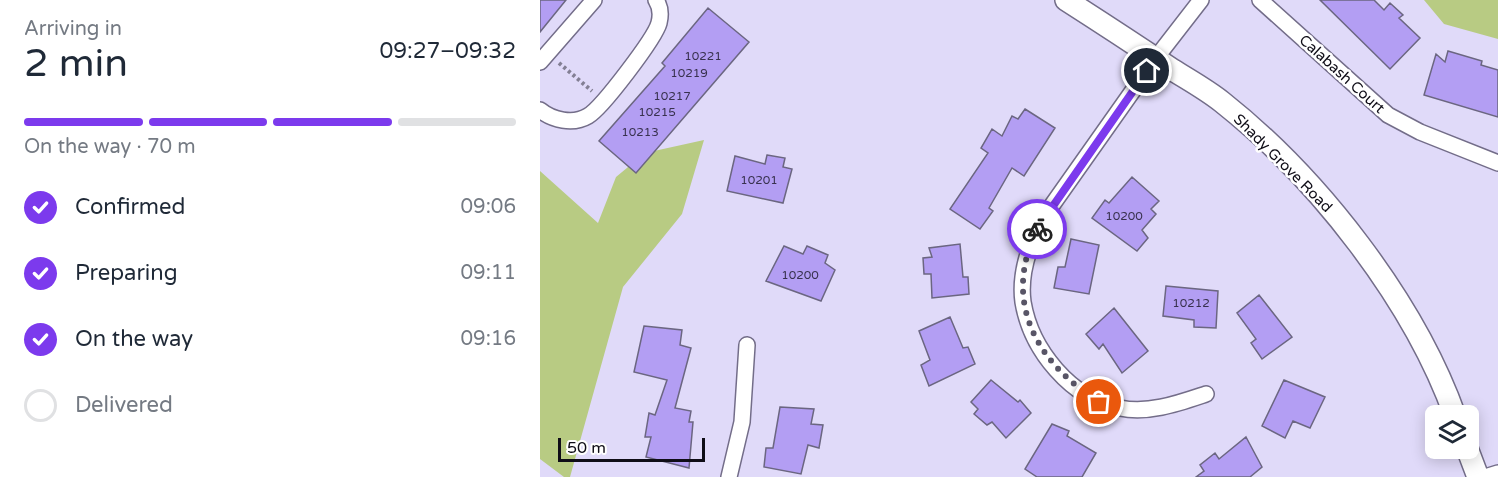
<!DOCTYPE html>
<meta charset="utf-8">
<style>
:root{--surface:#fff;--page:#f6f6f7;--text:#1f2937;--muted:#747a83;--line:#e0e1e3;--accent:#7c3aed}
body{margin:0;font-family:"Varela Round",sans-serif;background:var(--page);color:var(--text);height:100vh;display:flex;flex-direction:column;font-size:22px;white-space:nowrap}
*{box-sizing:border-box;margin:0}
p{font-size:20px;color:var(--muted)}
.icon{flex:none;width:33px;height:33px;fill:none;stroke:currentColor;stroke-width:2;stroke-linecap:round;stroke-linejoin:round}
.map{position:relative;flex:1;overflow:hidden}
.drawer{display:flex;flex-direction:column;background:var(--surface);width:540px}
.drawer>*{flex:none}
.fabs{position:absolute;left:885px;top:405px;display:grid;gap:12px}
.fabs a{display:grid;place-items:center;width:54px;height:54px;border-radius:9px;background:var(--surface);box-shadow:0 3px 15px #0003;font-size:30px}
.scale{position:absolute;left:18px;bottom:15px;width:147px;box-sizing:border-box;padding-left:6px;border:3px solid #0f0d17;border-top:0;font-size:16px;line-height:21px;white-space:nowrap;color:#0f0d17;-webkit-text-stroke:4px #fff;paint-order:stroke}
.pin{position:absolute;display:grid;place-items:center;width:51px;height:51px;color:#fff;margin:-26px;border:3px solid #fff;border-radius:50%;box-shadow:0 2px 6px #0007}
.courier{position:absolute;display:grid;place-items:center;width:60px;height:60px;margin:-30px;border:4px solid #7c3aed;border-radius:50%;background:#fff;color:#222;box-shadow:0 2px 8px #0007}
.overview em{font-style:normal;font-weight:600}
.overview div{display:flex;flex-direction:column-reverse}
.overview{display:flex;align-items:center;justify-content:space-between;height:102px;padding:0 24px}
h1{font-size:39px;font-weight:600;line-height:45px}
.bar{display:grid;grid-template-columns:repeat(4,1fr);gap:9px 6px;align-content:center;height:72px;padding:0 24px}
.bar i{height:8px;border-radius:4px;background:var(--line)}
.bar .active{background:var(--accent)}
.bar p{grid-column:span 4}
ol{padding:0 24px;list-style:none}
li{display:flex;align-items:center;gap:18px;height:66px}
li p{margin-inline-start:auto}
li .icon{padding:6px;border-radius:50%;background:var(--accent);color:#fff;stroke-width:4}
li:last-child{color:var(--muted)}
li i{width:33px;height:33px;border:3px solid var(--line);border-radius:50%}
main{display:flex;flex:1;min-height:0}
.map>svg:first-child{display:block}
.green{fill:#b8cb83}
.building{fill:#b39ef3;stroke:#6b6681;stroke-width:1.5}
.lines{fill:none;stroke-linecap:round;stroke-linejoin:round}
.street-casing{stroke:#736d89;stroke-width:18}
.secondary-casing{stroke:#736d89;stroke-width:24}
.path{stroke:#837f94;stroke-width:4;stroke-dasharray:3 3;stroke-linecap:butt}
.street{stroke:#fff;stroke-width:15}
.secondary{stroke:#fff;stroke-width:21}
.done{stroke:#585566;stroke-width:6;stroke-dasharray:0 10.8}
.route{stroke:#7c3aed;stroke-width:8}
.labels{text-anchor:middle;dominant-baseline:central;stroke-width:5;stroke-linejoin:round;paint-order:stroke}
.number-label{font-size:12px;fill:#38314e}
.street-label{font-size:15px;fill:#0f0d17;stroke:#fff}
</style>
<main>
<section class="drawer">
<div class="overview"><div><h1>2 min</h1><p>Arriving in</p></div><em>09:27–09:32</em></div>
<div class="bar"><i class="active"></i><i class="active"></i><i class="active"></i><i></i><p>On the way · 70 m</p></div>
<ol>
<li><svg class="icon" aria-label="check" viewBox="0 0 24 24"><path d="M5 12l5 5 9-10"/></svg>Confirmed<p>09:06</p></li>
<li><svg class="icon" aria-label="check" viewBox="0 0 24 24"><path d="M5 12l5 5 9-10"/></svg>Preparing<p>09:11</p></li>
<li><svg class="icon" aria-label="check" viewBox="0 0 24 24"><path d="M5 12l5 5 9-10"/></svg>On the way<p>09:16</p></li>
<li><i></i>Delivered</li>
</ol>
</section>
<div class="map">
<svg width="958" height="477" viewBox="0 0 958 477">
<rect width="100%" height="100%" fill="#e0daf9"/>
<path class="green" d="M 884,0 L 958,0 L 958,39 L 904,24 Z
M 164,140 L 142,214 L 83,287 L 30,477 L 24,477 L 0,459 L 0,171 L 58,223 L 76,177 L 105,153 Z"/>
<path class="building" d="M 0,0 L 26,0 L 0,32 Z
M 780,0 L 834,0 L 844,10 L 850,3 L 863,15 L 859,18 L 880,38 L 850,69 Z
M 168,8 L 209,42 L 96,173 L 59,141 L 125,66 L 122,63 Z
M 908,51 L 942,61 L 941,65 L 958,70 L 958,117 L 884,95 L 896,54 L 905,62 Z
M 485,109 L 515,128 L 484,176 L 472,168 L 449,208 L 453,211 L 440,229 L 410,209 L 448,153 L 441,148 L 452,129 L 462,136 L 472,116 L 478,119 Z
M 227,155 L 245,158 L 243,167 L 252,169 L 243,203 L 187,191 L 195,156 L 225,164 Z
M 592,177 L 619,201 L 611,209 L 616,214 L 602,230 L 608,238 L 597,251 L 552,218 L 565,200 L 569,203 Z
M 531,239 L 559,245 L 549,294 L 514,288 L 518,267 L 525,267 Z
M 420,244 L 423,277 L 428,277 L 429,294 L 392,298 L 391,274 L 384,274 L 383,258 L 392,257 L 389,248 Z
M 244,246 L 263,254 L 267,246 L 288,255 L 285,263 L 295,270 L 281,301 L 226,281 Z
M 626,286 L 678,291 L 676,328 L 654,327 L 654,320 L 623,316 Z
M 719,295 L 752,337 L 722,359 L 711,343 L 716,339 L 697,313 Z
M 574,308 L 608,351 L 582,373 L 563,344 L 559,349 L 546,334 Z
M 410,317 L 423,348 L 428,347 L 435,364 L 389,386 L 381,365 L 390,360 L 379,331 Z
M 104,326 L 142,330 L 140,345 L 151,348 L 135,408 L 151,411 L 149,422 L 153,422 L 149,468 L 106,457 L 111,437 L 105,437 L 109,413 L 115,415 L 127,380 L 94,372 Z
M 451,380 L 478,402 L 480,400 L 491,413 L 466,438 L 452,422 L 447,425 L 434,414 L 438,409 L 431,402 Z
M 744,380 L 785,397 L 770,428 L 753,421 L 745,438 L 722,426 Z
M 240,407 L 274,409 L 271,424 L 283,425 L 279,448 L 268,445 L 261,474 L 224,467 L 226,448 L 233,448 Z
M 512,424 L 529,431 L 527,436 L 556,453 L 542,477 L 497,477 L 485,469 Z
M 706,437 L 722,467 L 710,477 L 656,477 L 664,471 L 660,465 L 675,453 L 679,459 Z"/>
<g class="lines">
<defs>
<path id="street" d="M 661,0 L 616,58 L 503,218 C 490,243 479,273 483,302 C 491,350 531,399 580,408 C 609,414 639,403 666,394
M 720,0 L 848,115 L 880,132 L 958,163
M 0,62 L 54,0
M 0,110 C 12,120 33,125 48,116 C 62,108 115,38 119,23 C 121,15 120,6 116,0
M 189,477 L 202,422 L 207,345
M 945,477 L 958,473"/>
<path id="secondary" d="M 526,0 C 562,23 597,46 633,70 C 649,80 667,90 682,102 C 778,178 874,301 915,416
M 927,448 L 938,477"/>
</defs>
<use href="#street" class="street-casing"/>
<use href="#secondary" class="secondary-casing"/>
<path class="path" d="M 19,63 L 52,91"/>
<use href="#street" class="street"/>
<use href="#secondary" class="secondary"/>
</g>
<g class="lines">
<path class="done" d="M 497,229 C 462,302 496,362 559,402"/>
<path class="route" d="M 497,229 L 607,71"/>
</g>
<g class="labels">
<g class="number-label">
<text x="163" y="56">10221</text>
<text x="149" y="73">10219</text>
<text x="132" y="96">10217</text>
<text x="117" y="112">10215</text>
<text x="100" y="132">10213</text>
<text x="219" y="180">10201</text>
<text x="584" y="216">10200</text>
<text x="260" y="275">10200</text>
<text x="651" y="303">10212</text>
</g>
<g class="street-label">
<text transform="translate(802 74) rotate(42)">Calabash Court</text>
<text transform="translate(743 163) rotate(45)">Shady Grove Road</text>
</g>
</g>
</svg>
<div class="fabs">
<a><svg class="icon" aria-label="layers" viewBox="0 0 24 24"><path d="M12 4l9 5-9 5-9-5zM3 14l9 5 9-5"/></svg></a>
</div>
<div class="scale">50 m</div>
<div class="pin" style="left:559px;top:402px;background:#ea580c"><svg class="icon" aria-label="bag" viewBox="0 0 24 24"><path d="M5 8h14l-1 12H6zM9 8a3 3 0 0 1 6 0"/></svg></div>
<div class="pin" style="left:607px;top:71px;background:#1f2937"><svg class="icon" aria-label="home" viewBox="0 0 24 24"><path d="M3 11l9-7 9 7M6 9v11h12V9"/></svg></div>
<div class="courier" style="left:497px;top:229px"><svg class="icon" aria-label="bike" viewBox="0 0 24 24"><circle cx="6" cy="16" r="4"/><circle cx="18" cy="16" r="4"/><path d="M6 16l4-8h5l3 8M10 8l3 8H6M13 5h3"/></svg></div>
</div>
</main>
